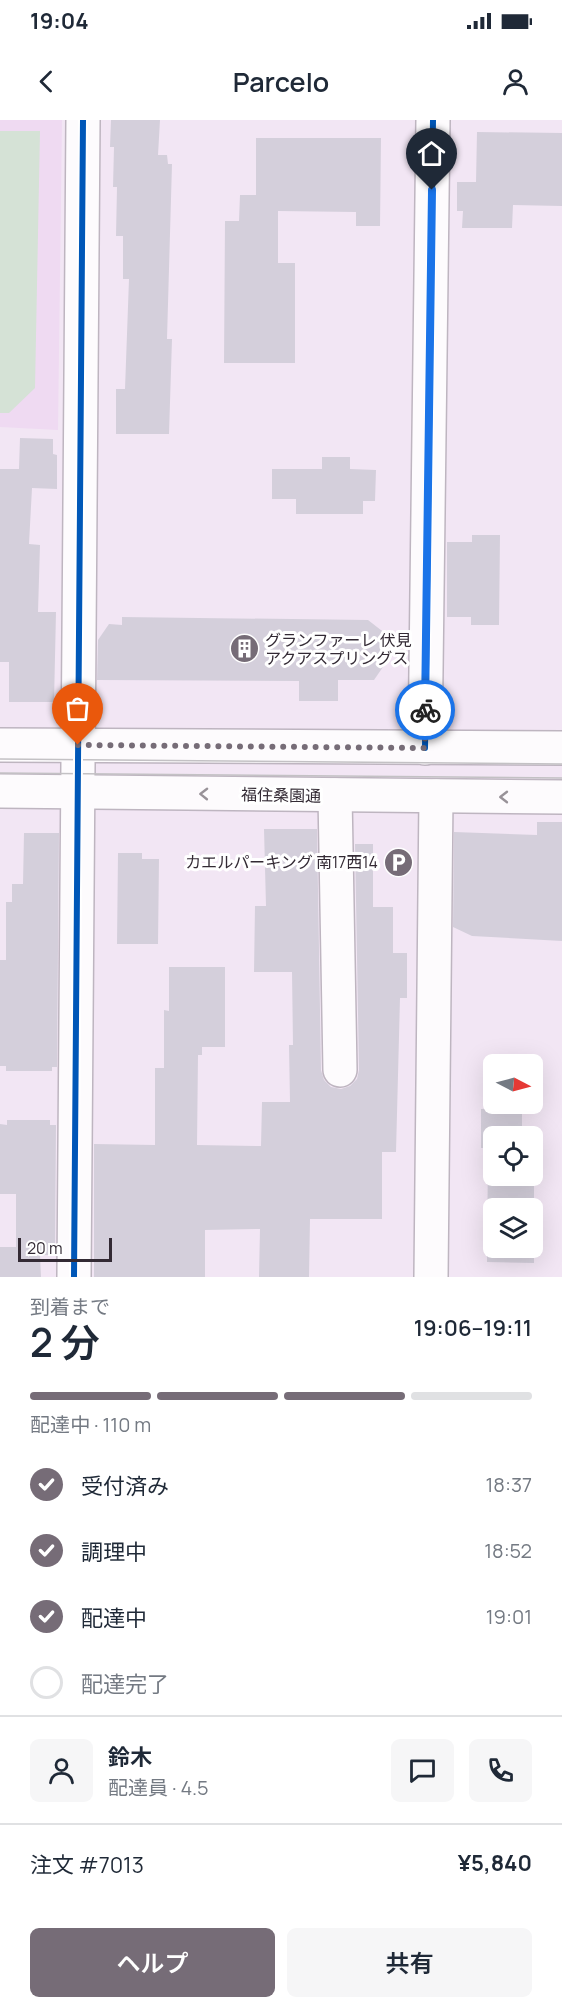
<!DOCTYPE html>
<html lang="ja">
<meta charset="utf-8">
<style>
:root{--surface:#fff;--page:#f6f6f7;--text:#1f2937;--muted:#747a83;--line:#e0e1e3;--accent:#766c77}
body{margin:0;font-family:Manrope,"Noto Sans JP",sans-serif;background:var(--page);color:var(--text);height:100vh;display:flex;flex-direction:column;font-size:22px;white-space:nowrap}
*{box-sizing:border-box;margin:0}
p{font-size:20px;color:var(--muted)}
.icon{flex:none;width:33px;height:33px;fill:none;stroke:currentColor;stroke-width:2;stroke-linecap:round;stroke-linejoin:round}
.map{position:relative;height:1157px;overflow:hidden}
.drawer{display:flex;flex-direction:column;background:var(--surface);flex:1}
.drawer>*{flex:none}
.needle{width:39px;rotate:96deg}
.fabs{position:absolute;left:483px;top:934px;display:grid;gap:12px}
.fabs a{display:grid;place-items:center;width:60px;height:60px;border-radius:9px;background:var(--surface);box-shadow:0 6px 24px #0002;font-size:30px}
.scale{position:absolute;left:18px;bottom:15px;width:94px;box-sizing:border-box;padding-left:6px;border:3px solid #332a34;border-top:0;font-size:16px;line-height:21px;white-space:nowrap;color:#332a34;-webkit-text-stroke:4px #fff;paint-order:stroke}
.pin{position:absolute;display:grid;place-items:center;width:51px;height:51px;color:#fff;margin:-62px -26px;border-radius:50% 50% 50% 0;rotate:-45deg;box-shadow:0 0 6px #0007}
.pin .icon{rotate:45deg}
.courier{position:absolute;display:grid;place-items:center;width:60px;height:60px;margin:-30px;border:4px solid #1a73e8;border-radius:50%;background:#fff;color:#222;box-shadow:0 2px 8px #0007}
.overview em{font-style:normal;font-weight:600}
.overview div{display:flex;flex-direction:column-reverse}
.overview{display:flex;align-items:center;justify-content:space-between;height:102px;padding:0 30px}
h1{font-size:39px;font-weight:600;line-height:45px}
.bar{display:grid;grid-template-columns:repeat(4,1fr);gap:9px 6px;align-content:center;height:72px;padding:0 30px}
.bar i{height:8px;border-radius:4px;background:var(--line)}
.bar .current{background:var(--accent)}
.bar p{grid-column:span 4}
.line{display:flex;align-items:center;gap:15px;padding:0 30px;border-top:2px solid var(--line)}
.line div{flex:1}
.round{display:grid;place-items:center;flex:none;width:63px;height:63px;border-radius:9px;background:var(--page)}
ol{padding:0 30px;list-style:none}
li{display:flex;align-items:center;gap:18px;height:66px}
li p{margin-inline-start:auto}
li .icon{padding:6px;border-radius:50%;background:var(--accent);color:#fff;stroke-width:4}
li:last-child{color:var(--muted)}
li i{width:33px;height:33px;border:3px solid var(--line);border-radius:50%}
.primary-button{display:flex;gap:12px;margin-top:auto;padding:12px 30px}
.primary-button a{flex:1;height:69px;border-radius:9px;background:var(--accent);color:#fff;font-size:24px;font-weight:600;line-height:69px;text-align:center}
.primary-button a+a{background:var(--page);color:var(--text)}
.status{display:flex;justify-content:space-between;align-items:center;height:42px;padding:0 30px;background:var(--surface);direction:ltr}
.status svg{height:16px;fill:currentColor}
header{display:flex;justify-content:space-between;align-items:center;height:78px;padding:0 30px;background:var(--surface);font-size:27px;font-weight:600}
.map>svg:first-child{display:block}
.built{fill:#efdaf2}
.green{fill:#d5e2d6}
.building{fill:#d4cfdb;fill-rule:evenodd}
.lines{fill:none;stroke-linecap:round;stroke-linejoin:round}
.street-casing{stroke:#beb5c0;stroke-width:36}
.secondary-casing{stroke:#beb5c0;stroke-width:36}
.street{stroke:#fdfbfd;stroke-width:33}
.secondary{stroke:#fdfbfd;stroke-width:33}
.tram{stroke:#c3c1c4;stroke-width:1.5}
.cycleway-casing{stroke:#fff;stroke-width:10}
.cycleway{stroke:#0057b8;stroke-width:6}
.oneway{stroke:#989298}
.done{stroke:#766c77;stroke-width:6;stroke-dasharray:0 10.8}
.route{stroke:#1a73e8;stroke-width:8}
.labels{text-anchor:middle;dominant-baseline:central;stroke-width:6;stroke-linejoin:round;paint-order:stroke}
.poi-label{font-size:16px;fill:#332a34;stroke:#fff;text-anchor:start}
.street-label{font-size:16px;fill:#332a34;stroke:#fff}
</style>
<div class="status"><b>19:04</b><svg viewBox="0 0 49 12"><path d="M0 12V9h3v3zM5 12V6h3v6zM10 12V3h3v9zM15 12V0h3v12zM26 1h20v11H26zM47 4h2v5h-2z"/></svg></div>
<header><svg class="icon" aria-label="back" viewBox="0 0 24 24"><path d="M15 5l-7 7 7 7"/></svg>Parcelo<svg class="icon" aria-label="person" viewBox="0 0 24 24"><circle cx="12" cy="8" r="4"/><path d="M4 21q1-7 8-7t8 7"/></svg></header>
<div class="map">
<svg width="562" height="1157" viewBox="0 0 562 1157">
<rect width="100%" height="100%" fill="#f2e6f4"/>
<path class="built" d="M 0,0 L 62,0 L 58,310 L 0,307 Z"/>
<path class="green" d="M 0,11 L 40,11 L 35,268 L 9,293 L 0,293 Z"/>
<path class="building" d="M 111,0 L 160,0 L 158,35 L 167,35 L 168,44 L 172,44 L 167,219 L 172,219 L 169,314 L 116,314 L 116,269 L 125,269 L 129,159 L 123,159 L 123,116 L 116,116 L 117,67 L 113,67 L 114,27 L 110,27 Z
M 477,12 L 562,13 L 562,86 L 513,85 L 512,108 L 462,108 L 463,91 L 457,91 L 457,62 L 476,62 Z
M 256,18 L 381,18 L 380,106 L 356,106 L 356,92 L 278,91 L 278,143 L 295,143 L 295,243 L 224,243 L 225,101 L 239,101 L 240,75 L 256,75 Z
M 20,318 L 53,319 L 53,334 L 57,335 L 57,369 L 32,368 L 29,424 L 40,425 L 38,492 L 56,492 L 54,582 L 9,582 L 9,542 L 0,542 L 0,349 L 19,349 Z
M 322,337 L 350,337 L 350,349 L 376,350 L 375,381 L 363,381 L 363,394 L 296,394 L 296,379 L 272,379 L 272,349 L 322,349 Z
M 472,415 L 500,415 L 499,505 L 471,505 L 471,497 L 447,497 L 447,422 L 472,422 Z
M 122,497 L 368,500 L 386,514 L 385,544 L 374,560 L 338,560 L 338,581 L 299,581 L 299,561 L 97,560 L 98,520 L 109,504 L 122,505 Z
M 537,702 L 562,702 L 562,821 L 472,816 L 453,807 L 454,712 L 537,715 Z
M 264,709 L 317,709 L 321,950 L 324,960 L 331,967 L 341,969 L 350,966 L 357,959 L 359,950 L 355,724 L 373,724 L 373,787 L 393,787 L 393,833 L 407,833 L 407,878 L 400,878 L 396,1032 L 382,1032 L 382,1099 L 310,1099 L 309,1157 L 259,1157 L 260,1109 L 205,1110 L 205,1157 L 94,1157 L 94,1024 L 155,1025 L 155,948 L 164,948 L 164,890 L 169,891 L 169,847 L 225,847 L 225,927 L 202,927 L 202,935 L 198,935 L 197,1025 L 261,1026 L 262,982 L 290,982 L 289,925 L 293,925 L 292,852 L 254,852 L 255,786 L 266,786 Z
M 24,713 L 59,713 L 57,947 L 52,947 L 52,951 L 6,951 L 6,946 L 0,946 L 0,840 L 6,840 L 6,782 L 12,782 L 12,764 L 23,764 Z
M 118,733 L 142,733 L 142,739 L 159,739 L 158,824 L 117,824 Z
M 522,988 L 522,1017 L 494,1017 L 494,1056 L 522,1056 L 522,1061 L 534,1062 L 534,1143 L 487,1142 L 488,1028 L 481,1028 L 481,989 ZM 494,1089 L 532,1089 L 532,1128 L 494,1128 Z
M 7,1000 L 50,1000 L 50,1005 L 56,1005 L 55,1135 L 40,1135 L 41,1157 L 0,1157 L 0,1127 L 16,1127 L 16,1074 L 0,1074 L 0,1004 L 7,1005 Z"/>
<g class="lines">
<defs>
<path id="street" d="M 425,628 L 433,0
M 335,675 L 340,950
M 74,1157 L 83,0
M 431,1157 L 436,676"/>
<path id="secondary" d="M 0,625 L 562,628
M 0,671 L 562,677"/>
</defs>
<use href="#street" class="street-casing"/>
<use href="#secondary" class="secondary-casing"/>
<use href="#street" class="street"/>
<use href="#secondary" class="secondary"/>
<path class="tram" d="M 0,639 L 562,644
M 0,653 L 562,658"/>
<defs>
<path id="cycleway" d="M 425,628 L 433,0
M 74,1157 L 83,0"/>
</defs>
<use href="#cycleway" class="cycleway-casing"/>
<use href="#cycleway" class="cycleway"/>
</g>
<defs><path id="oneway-chevron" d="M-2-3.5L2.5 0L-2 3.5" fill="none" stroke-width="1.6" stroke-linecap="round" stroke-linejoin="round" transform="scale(1.5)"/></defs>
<g class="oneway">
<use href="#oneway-chevron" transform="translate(204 674) rotate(-179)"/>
<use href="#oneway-chevron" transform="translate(504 677) rotate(-180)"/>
</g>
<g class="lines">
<path class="done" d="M 78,625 L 425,628 L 425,590"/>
<path class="route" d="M 425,590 L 432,70"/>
</g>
<defs>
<symbol id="building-disc" viewBox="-11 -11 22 22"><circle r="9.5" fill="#766c77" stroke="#fff"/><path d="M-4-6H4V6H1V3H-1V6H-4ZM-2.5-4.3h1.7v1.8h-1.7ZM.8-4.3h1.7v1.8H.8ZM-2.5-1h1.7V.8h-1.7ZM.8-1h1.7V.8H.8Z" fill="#fff"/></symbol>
<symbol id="parking-disc" viewBox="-11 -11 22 22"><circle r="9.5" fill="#766c77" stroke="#fff"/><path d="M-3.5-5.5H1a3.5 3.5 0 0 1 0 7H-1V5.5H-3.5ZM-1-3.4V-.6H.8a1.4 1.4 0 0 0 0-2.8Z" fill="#fff"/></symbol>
</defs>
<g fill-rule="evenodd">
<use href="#building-disc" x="228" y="512" width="33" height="33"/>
<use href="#parking-disc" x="382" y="726" width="33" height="33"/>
</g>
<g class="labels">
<g class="poi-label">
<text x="265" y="520">グランファーレ 伏見<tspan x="265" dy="18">アクアスプリングス</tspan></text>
<text x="378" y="742" text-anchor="end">カエルパーキング 南17西14</text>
</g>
<g class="street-label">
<text transform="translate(281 675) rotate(1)">福住桑園通</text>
</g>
</g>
</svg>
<div class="fabs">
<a><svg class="needle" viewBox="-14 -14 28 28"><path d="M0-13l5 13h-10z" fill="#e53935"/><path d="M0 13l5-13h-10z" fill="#747a83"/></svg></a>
<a><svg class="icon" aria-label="locate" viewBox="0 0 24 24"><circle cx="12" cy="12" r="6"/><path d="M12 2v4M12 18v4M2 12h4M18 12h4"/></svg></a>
<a><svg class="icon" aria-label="layers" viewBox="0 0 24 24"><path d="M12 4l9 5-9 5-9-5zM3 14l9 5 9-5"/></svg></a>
</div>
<div class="scale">20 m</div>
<div class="pin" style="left:78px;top:625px;background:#ea580c"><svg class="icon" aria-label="bag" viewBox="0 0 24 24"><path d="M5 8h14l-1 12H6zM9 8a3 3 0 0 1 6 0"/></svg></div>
<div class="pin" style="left:432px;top:70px;background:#1f2937"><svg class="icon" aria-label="home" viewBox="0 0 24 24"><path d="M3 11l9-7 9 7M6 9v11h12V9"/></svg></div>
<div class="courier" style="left:425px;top:590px"><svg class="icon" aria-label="bike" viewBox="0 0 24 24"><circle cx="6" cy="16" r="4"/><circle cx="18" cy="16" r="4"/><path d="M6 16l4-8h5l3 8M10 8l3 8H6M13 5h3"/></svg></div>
</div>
<section class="drawer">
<div class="overview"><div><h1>2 分</h1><p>到着まで</p></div><em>19:06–19:11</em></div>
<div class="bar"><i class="current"></i><i class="current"></i><i class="current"></i><i></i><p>配達中 · 110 m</p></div>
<ol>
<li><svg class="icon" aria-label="check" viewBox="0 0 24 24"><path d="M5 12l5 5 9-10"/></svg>受付済み<p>18:37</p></li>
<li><svg class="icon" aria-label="check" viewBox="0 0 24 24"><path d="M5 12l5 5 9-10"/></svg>調理中<p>18:52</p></li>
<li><svg class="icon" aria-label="check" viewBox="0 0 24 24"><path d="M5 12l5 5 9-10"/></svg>配達中<p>19:01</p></li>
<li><i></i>配達完了</li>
</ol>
<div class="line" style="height:108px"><a class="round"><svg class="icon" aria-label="person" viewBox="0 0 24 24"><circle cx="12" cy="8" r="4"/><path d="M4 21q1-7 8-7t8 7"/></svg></a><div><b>鈴木</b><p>配達員 · 4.5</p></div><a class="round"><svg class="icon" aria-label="chat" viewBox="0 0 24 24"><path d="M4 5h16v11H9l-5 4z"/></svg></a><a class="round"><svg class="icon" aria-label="phone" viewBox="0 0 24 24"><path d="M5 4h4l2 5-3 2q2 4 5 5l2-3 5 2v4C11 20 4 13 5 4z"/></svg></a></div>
<div class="line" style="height:78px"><div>注文 #7013</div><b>¥5,840</b></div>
<div class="primary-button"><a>ヘルプ</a><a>共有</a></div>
</section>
